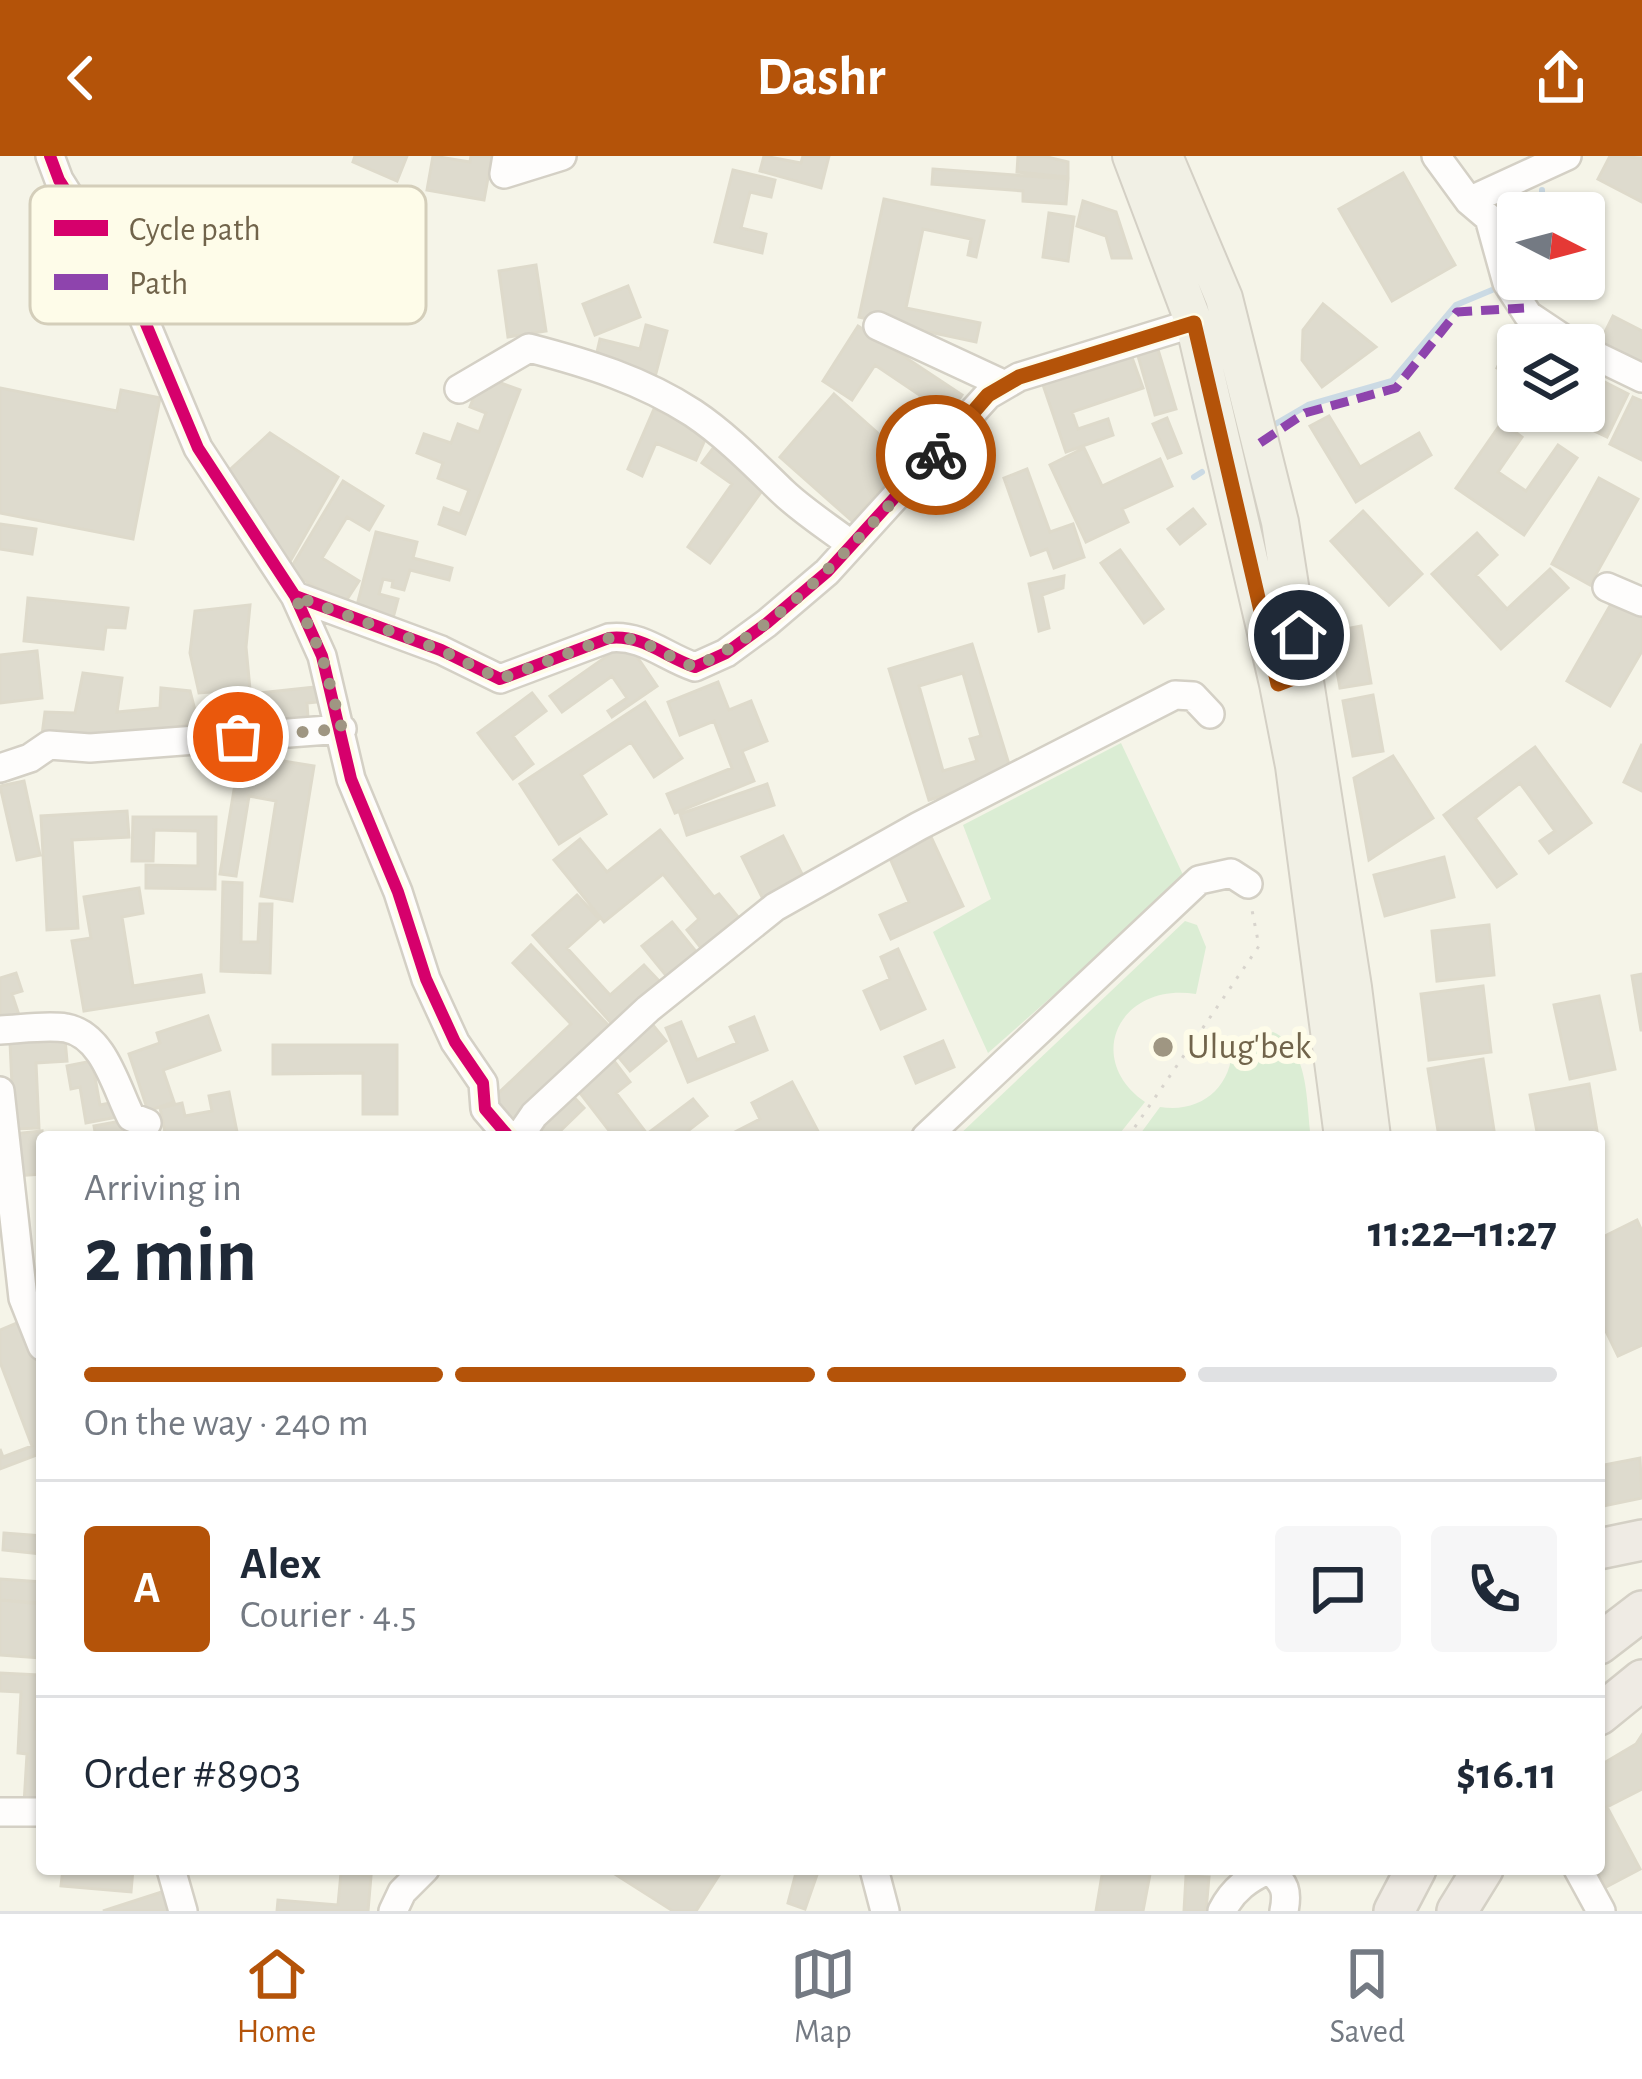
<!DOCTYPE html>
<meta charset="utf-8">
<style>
:root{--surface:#fff;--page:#f6f6f7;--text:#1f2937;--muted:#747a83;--line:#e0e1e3;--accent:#b45309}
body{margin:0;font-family:"Alegreya Sans",sans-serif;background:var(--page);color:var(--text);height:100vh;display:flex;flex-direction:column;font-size:45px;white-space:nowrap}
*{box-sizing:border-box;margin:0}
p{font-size:39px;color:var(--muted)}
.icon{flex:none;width:66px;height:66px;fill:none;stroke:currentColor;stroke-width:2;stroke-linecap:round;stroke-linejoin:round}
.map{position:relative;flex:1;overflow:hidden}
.drawer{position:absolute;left:36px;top:975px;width:1569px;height:744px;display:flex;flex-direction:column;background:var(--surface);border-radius:12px;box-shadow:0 3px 9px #0004}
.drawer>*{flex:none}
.needle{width:78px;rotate:96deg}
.buttons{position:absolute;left:1497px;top:36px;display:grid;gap:24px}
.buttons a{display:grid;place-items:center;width:108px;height:108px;border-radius:12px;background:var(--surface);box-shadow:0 3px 9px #0004;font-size:60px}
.pin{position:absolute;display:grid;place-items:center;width:102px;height:102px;color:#fff;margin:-51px;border:6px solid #fff;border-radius:50%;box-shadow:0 3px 12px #0007}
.courier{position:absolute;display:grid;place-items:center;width:120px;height:120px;margin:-60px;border:9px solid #b45309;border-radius:50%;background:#fff;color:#222;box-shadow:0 3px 15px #0007}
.overview em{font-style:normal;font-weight:700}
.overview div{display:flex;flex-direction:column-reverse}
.overview{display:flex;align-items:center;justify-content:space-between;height:204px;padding:0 48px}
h1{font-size:78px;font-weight:700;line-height:90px}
.bar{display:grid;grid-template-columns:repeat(4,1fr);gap:18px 12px;align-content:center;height:144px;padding:0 48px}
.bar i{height:15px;border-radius:9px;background:var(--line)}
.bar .current{background:var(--accent)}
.bar p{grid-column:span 4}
.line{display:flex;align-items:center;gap:30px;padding:0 48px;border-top:3px solid var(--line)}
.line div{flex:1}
.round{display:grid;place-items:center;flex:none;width:126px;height:126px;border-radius:12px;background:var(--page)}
header{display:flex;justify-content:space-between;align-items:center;height:156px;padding:0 48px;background:var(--accent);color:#fff;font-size:54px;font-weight:700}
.menu{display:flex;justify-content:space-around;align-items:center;height:168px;border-top:3px solid var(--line);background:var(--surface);font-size:33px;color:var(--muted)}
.menu a{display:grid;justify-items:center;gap:6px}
.menu .current{color:var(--accent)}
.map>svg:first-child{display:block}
.green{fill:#dbedd4}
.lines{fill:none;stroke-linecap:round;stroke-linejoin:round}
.stream{stroke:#cbdae4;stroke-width:6}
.building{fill:#dedbce;stroke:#dedacb;stroke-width:3;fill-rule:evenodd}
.minor-casing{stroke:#d4d0c5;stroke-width:32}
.major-casing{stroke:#d4d0c5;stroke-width:40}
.highway-casing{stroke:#d4d0c5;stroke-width:44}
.path{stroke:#d8d4cd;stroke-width:3;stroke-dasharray:3 9;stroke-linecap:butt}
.minor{stroke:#fefdfc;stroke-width:27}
.major{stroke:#f1f0e5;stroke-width:36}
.highway{stroke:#efebe4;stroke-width:39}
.quiet{stroke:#8e44ad;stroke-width:9;stroke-dasharray:18 9;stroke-linecap:butt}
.cycleway-casing{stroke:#fefce9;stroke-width:20}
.cycleway{stroke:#d6006c;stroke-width:12}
.done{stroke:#9f9682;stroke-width:12;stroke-dasharray:0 21.6}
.route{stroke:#b45309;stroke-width:15}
.poi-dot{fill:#9f9682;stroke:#fefce9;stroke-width:4.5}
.labels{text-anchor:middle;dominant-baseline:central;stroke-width:12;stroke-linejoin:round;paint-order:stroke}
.poi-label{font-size:36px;fill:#71644b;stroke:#fefce9;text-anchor:start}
.key{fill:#fefce9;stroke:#d4ceba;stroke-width:3}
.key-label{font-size:33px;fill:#71644b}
</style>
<header><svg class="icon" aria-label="back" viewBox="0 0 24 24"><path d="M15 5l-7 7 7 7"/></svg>Dashr<svg class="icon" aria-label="share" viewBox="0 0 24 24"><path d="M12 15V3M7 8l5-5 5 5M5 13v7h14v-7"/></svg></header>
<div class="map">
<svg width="1642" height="1755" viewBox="0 0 1642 1755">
<rect width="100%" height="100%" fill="#f5f4e8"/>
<path class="green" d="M 1121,587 L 1185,723 L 988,897 L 933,776 L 991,743 L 963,669 Z
M 1185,765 L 1197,769 L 1206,791 L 1196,838 C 1119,826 1083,903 1145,946 L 1117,981 L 957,981 Z
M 1273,876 C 1310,892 1306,947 1311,981 L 1138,981 L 1160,951 C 1201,958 1234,930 1232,888 Z"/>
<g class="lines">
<path class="stream" d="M 1542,34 L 1542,57
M 1272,270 L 1308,249 L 1392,225 L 1456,149 L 1492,134
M 1194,321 L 1202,316"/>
</g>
<path class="building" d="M 355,0 L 407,0 L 397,25 L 353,6 Z
M 433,0 L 470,6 L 471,0 L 492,0 L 484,44 L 427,34 Z
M 764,0 L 801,7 L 803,0 L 829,0 L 821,32 L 760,15 Z
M 1018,0 L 1043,0 L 1068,6 L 1068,21 L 1017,16 Z
M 1610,0 L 1642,2 L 1642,46 L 1598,23 Z
M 933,13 L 1068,23 L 1066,48 L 1023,45 L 1023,35 L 932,28 Z
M 733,14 L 775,24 L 771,41 L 750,36 L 741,72 L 766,78 L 762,97 L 715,86 Z
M 1403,17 L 1455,109 L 1392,145 L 1339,53 Z
M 884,43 L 984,65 L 976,101 L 968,99 L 971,83 L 923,73 L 906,152 L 980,167 L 976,186 L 859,161 Z
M 1083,45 L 1116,56 L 1131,102 L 1112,102 L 1106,80 L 1077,70 Z
M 1049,57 L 1074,61 L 1068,105 L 1043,101 Z
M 536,109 L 546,175 L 508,181 L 499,115 Z
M 628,130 L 640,161 L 595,179 L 583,148 Z
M 1323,148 L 1376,191 L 1322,231 L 1302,204 L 1303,174 Z
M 1613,160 L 1642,175 L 1642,209 L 1596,194 Z
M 646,169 L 667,175 L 655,221 L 595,205 L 600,183 L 640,193 Z
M 858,170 L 962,239 L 921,300 L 893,282 L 921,240 L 875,209 L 852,244 L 823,225 Z
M 1513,178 L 1535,189 L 1518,189 L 1518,222 L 1497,212 Z
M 1156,187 L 1176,253 L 1155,259 L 1136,193 Z
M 1130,196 L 1143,232 L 1072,256 L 1078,273 L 1108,263 L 1113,279 L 1066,296 L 1042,226 Z
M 1591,219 L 1628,238 L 1607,281 L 1569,263 L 1573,255 L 1584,255 L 1584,233 Z
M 482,220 L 520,234 L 465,378 L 439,368 L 444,352 L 460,358 L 469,334 L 438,322 L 443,307 L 417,297 L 424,278 L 451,287 L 458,268 L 479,276 L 486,257 L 470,251 Z
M 0,232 L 117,255 L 121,234 L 160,242 L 133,383 L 0,357 Z
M 834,238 L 907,303 L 852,365 L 780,301 Z
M 1633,241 L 1642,245 L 1642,304 L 1610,288 Z
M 654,253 L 708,277 L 696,304 L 656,287 L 642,320 L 628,313 Z
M 1329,260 L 1360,311 L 1419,277 L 1431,299 L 1356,346 L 1310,270 Z
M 1167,262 L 1181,297 L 1168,302 L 1153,268 Z
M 1502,266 L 1522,281 L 1498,316 L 1526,335 L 1558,289 L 1577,302 L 1524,379 L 1456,332 Z
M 270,277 L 338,321 L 288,409 L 222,321 Z
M 717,287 L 769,325 L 710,407 L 688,391 L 732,328 L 702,307 Z
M 1084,292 L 1102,330 L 1160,303 L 1172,330 L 1122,353 L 1128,366 L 1086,386 L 1050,309 Z
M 1027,313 L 1050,376 L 1073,368 L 1084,401 L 1054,412 L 1047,393 L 1031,399 L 1004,322 Z
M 1599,322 L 1638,343 L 1590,429 L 1552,408 Z
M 343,325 L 383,350 L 369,374 L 347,361 L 322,402 L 359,425 L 344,448 L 289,415 Z
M 1193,353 L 1205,368 L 1180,388 L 1168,373 Z
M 1363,355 L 1422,418 L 1389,449 L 1331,385 Z
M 0,368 L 36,373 L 32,398 L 0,393 Z
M 376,376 L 417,386 L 413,402 L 452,412 L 449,424 L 410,414 L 404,434 L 392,431 L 393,425 L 383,423 L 379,438 L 398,443 L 392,466 L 355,457 Z
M 1477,377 L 1497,399 L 1476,419 L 1507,453 L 1550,413 L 1568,432 L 1501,493 L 1432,418 Z
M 1120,394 L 1163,453 L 1144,467 L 1101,407 Z
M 1064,420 L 1063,432 L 1042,439 L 1049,472 L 1039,475 L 1029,428 Z
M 1615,441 L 1642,456 L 1642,495 L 1610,550 L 1567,525 Z
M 28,442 L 128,452 L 125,472 L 106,471 L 103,493 L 24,485 Z
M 250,449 L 246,491 L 250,533 L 199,537 L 190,497 L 195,455 Z
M 1361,470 L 1371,527 L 1340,532 L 1330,476 Z
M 627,486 L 657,530 L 612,561 L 608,555 L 627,542 L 612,520 L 562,556 L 550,540 Z
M 972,488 L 1012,618 L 929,644 L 889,513 ZM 963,517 L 981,580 L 970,583 L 977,605 L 943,615 L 919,530 Z
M 37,495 L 42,542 L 0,547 L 0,499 Z
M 83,517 L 122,522 L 117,556 L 160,552 L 161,532 L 190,535 L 198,566 L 101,588 L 42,579 L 45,556 L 75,557 Z
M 718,526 L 729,554 L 751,545 L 767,585 L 742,595 L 754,625 L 675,657 L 667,638 L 732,612 L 714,565 L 680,579 L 668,546 Z
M 316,531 L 318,546 L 307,547 L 308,562 L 225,571 L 222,541 Z
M 532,537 L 546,555 L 513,580 L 533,608 L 513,623 L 478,577 Z
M 1373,539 L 1383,595 L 1353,600 L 1343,545 Z
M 645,546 L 682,602 L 654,621 L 631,586 L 581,619 L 606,658 L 559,688 L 520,628 Z
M 1642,588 L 1642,635 L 1624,626 Z
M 1535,591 L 1591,667 L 1549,697 L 1540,685 L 1555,675 L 1520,627 L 1475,662 L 1516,718 L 1497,731 L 1444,659 Z
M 240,598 L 314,610 L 292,745 L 261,740 L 276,645 L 249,640 L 236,720 L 220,718 Z
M 1393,600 L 1433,662 L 1369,704 L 1354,622 Z
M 24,625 L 40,699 L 17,704 L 0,630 Z
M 767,628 L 774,649 L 687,679 L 680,658 Z
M 127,655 L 129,681 L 72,684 L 78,772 L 47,774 L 41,660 Z
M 133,661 L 216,661 L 215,733 L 146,732 L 146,709 L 198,710 L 198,675 L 154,674 L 153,705 L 132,705 Z
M 660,674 L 714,741 L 719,738 L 739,762 L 701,792 L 687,774 L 699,763 L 663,718 L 604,766 L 554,704 L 580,683 L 607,716 Z
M 783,680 L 804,722 L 763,743 L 742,701 Z
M 931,681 L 963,750 L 891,783 L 880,759 L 909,746 L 889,700 Z
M 1444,701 L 1454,741 L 1385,760 L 1374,719 Z
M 223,726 L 242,727 L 241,786 L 258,786 L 260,748 L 272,748 L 270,817 L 221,815 Z
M 139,732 L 143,757 L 122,761 L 133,830 L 201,819 L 204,836 L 84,855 L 72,785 L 91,782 L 84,741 Z
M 577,739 L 599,763 L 567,792 L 610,839 L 644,809 L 660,826 L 613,869 L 533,779 Z
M 672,766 L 698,798 L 668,822 L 642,790 Z
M 1489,769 L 1494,819 L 1437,825 L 1432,775 Z
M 531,789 L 611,872 L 510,969 L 488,947 L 571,868 L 513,807 Z
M 898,793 L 925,853 L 881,873 L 864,835 L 890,823 L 881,801 Z
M 16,817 L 22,835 L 12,838 L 20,862 L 0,869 L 0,822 Z
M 1642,818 L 1642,874 L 1641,874 L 1632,820 Z
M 1483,830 L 1491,896 L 1429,904 L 1421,838 Z
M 1599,840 L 1615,913 L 1570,923 L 1554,849 Z
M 208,860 L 220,894 L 163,914 L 174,946 L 148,955 L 129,898 L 160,887 L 157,877 Z
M 754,861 L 767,894 L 688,926 L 666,872 L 681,866 L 697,904 L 737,887 L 730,871 Z
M 652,868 L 666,885 L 630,915 L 616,898 Z
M 65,883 L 67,905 L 36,907 L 39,972 L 14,973 L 10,886 Z
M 943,885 L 954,911 L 916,927 L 905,901 Z
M 273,889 L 397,889 L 397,958 L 363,958 L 363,917 L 273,918 Z
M 1483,903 L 1495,981 L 1439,981 L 1428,913 Z
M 92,905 L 100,949 L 120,945 L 122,960 L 86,967 L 80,931 L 71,933 L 67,910 Z
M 614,905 L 630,926 L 616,937 L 647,978 L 693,943 L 707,960 L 680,981 L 614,981 L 577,933 Z
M 792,926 L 821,981 L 725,981 L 760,963 L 752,947 Z
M 1589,928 L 1598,981 L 1538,981 L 1530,939 Z
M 229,936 L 238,981 L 166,981 L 160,952 L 182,947 L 185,960 L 212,955 L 209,940 Z
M 571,938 L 584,952 L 554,981 L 527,981 Z
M 121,965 L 124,981 L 96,981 L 94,970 Z
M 42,975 L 42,1018 L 15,1020 L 12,978 Z
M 1637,1064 L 1642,1075 L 1642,1189 L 1618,1200 L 1599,1161 L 1599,1083 Z
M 24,1164 L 42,1209 L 42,1297 L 0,1313 L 0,1293 L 3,1301 L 32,1290 L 0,1206 L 0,1174 Z
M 1640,1302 L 1642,1342 L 1599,1351 L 1599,1310 Z
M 4,1377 L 42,1380 L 42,1398 L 3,1394 Z
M 0,1423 L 42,1426 L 42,1447 L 0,1444 Z
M 0,1444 L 42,1448 L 40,1502 L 0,1499 Z
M 0,1517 L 38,1519 L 35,1573 L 42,1573 L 42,1648 L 24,1648 L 27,1598 L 18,1597 L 21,1536 L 0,1535 Z
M 1642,1579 L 1642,1633 L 1607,1651 L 1640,1713 L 1606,1731 L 1596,1713 L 1599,1625 L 1603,1625 L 1599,1610 L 1636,1588 Z
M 63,1713 L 133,1713 L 131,1736 L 61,1730 Z
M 607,1713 L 723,1713 L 696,1755 L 673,1755 Z
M 797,1713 L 819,1713 L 805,1753 L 788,1747 Z
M 1103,1713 L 1151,1713 L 1143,1755 L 1096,1755 Z
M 341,1717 L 371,1720 L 368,1755 L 277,1755 L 278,1744 L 338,1749 Z
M 1186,1720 L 1209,1721 L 1206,1755 L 1184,1755 Z
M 165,1735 L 172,1755 L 103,1755 Z"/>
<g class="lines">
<defs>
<path id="minor" d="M 50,0 L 59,24 L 138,149 L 198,292 L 295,440 L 322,500 L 351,623 L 398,736 L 426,823 L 455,886 L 483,927 L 485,953 L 509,981
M 507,0 L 504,18 L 562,0
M 1436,0 L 1469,45 L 1489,62 L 1507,127 L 1528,159 L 1573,189
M 1469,45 L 1567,0
M 878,170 L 1005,229
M 1584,194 L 1642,222
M 459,233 L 529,192 C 587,207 642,224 693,257 C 726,279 755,309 783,336 C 803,355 828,371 849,387
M 1607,431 L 1642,446
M 295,440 L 441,494 L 500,523 L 609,482 C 642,478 665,501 695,511 L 726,497 L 767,467 L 827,416 L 988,239 L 1019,221 L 1194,167
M 0,612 L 30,602 L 49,589 L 90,592 L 342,573
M 0,874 C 21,873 46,869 66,872 C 104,879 116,932 131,961 L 147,967
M 0,935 L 23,1142 L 42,1190
M 519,981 L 534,959 L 648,853 L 775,751 L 919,670 L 1175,539 L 1193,540 L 1210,558
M 926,981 L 1199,724 L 1231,717 L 1248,728
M 0,1656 L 42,1656
M 171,1713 L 183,1755
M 874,1713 L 885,1755
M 1578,1713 L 1601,1755
M 1270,1714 C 1285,1728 1288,1735 1284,1755
M 393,1755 L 402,1736 L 425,1713
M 1222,1755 C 1233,1733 1249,1722 1270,1713"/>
<path id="major" d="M 1131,0 L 1194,167 L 1278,528 L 1294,610 L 1343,981
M 1164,0 L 1224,142 L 1280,366 L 1353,831 L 1372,981"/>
<path id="highway" d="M 1599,1393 L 1642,1384
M 1599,1488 L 1642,1455
M 1599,1559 L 1642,1524
M 1394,1755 L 1416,1713
M 1457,1755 L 1483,1713"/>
</defs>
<use href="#minor" class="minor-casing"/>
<use href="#major" class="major-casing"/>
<use href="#highway" class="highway-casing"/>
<path class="path" d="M 1128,981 L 1259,790 L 1252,754"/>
<use href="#minor" class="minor"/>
<use href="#major" class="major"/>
<use href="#highway" class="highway"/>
<path class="quiet" d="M 1260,287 L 1305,257 L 1396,232 L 1457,156 L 1524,152"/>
<defs>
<path id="cycleway" d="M 50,0 L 59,24 L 138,149 L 198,292 L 295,440 L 322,500 L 351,623 L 398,736 L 426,823 L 455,886 L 483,927 L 485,953 L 509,981
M 295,440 L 441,494 L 500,523 L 609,482 C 642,478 665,501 695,511 L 726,497 L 767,467 L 827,416 L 988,239 L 1019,221 L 1194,167"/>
</defs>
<use href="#cycleway" class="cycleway-casing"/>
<use href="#cycleway" class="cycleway"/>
</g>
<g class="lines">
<path class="done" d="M 238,581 L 342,573 L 322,500 L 295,440 L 441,494 L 500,523 L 609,482 C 642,478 665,501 695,511 C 793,465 863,375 936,299"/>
<path class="route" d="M 936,299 L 988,239 L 1019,221 L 1194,167 L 1278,528 L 1306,517 L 1299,479"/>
</g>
<circle class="poi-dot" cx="1163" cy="891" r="12"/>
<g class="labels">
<g class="poi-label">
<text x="1187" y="891">Ulug'bek</text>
</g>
</g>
<rect x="30" y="30" width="396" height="138" rx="18" class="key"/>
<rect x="54" y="64" width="54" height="16" fill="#d6006c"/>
<rect x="54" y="118" width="54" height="16" fill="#8e44ad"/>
<g class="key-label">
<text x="129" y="84">Cycle path</text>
<text x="129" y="138">Path</text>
</g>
</svg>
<div class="buttons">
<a><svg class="needle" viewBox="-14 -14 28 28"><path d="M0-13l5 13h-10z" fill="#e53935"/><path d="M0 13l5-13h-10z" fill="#747a83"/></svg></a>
<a><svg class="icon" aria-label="layers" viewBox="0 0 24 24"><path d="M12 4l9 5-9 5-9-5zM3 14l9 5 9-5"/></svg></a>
</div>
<div class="pin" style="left:238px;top:581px;background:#ea580c"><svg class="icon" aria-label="bag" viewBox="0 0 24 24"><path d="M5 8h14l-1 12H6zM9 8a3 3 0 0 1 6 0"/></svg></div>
<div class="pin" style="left:1299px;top:479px;background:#1f2937"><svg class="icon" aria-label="home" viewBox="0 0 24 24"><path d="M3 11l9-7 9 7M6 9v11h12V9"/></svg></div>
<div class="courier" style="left:936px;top:299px"><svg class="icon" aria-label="bike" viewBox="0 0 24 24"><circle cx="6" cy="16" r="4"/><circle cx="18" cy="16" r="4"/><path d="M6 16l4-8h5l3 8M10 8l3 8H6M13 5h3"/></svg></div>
<section class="drawer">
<div class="overview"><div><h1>2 min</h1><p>Arriving in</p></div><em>11:22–11:27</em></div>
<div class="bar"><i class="current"></i><i class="current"></i><i class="current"></i><i></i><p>On the way · 240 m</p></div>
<div class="line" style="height:216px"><b class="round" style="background:var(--accent);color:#fff">A</b><div><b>Alex</b><p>Courier · 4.5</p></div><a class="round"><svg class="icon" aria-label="chat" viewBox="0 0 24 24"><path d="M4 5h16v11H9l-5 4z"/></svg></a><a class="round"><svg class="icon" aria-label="phone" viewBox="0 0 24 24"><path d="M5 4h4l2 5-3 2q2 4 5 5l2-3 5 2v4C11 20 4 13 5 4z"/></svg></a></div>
<div class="line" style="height:156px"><div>Order #8903</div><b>$16.11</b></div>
</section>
</div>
<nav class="menu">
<a class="current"><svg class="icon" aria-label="home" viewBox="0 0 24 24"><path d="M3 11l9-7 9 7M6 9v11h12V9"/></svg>Home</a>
<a><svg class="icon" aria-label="map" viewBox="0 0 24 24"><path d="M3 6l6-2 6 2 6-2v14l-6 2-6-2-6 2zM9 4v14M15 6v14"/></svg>Map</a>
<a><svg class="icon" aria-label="saved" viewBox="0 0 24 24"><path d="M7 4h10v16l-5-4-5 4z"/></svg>Saved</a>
</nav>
